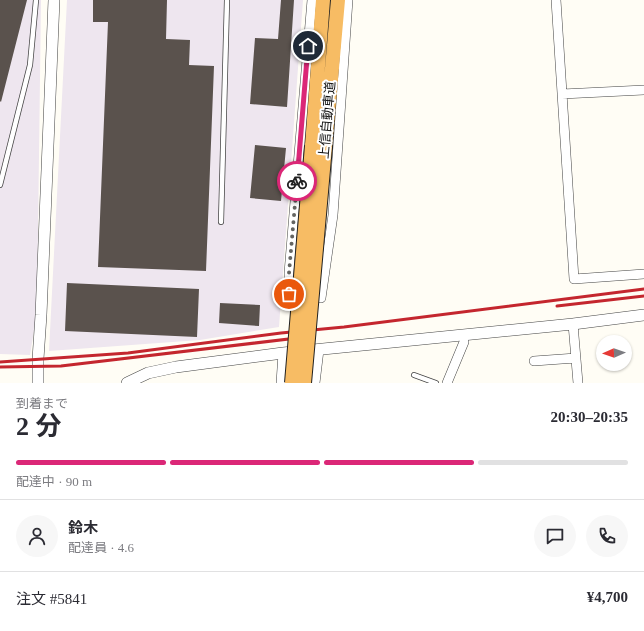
<!DOCTYPE html>
<html lang="ja">
<meta charset="utf-8">
<style>
:root{--surface:#fff;--page:#f7f7f7;--text:#2b2b33;--muted:#7c7c81;--line:#e1e1e2;--accent:#db2777}
body{margin:0;font-family:"Times New Roman","Noto Sans JP",serif;background:var(--page);color:var(--text);height:100vh;display:flex;flex-direction:column;font-size:15px;white-space:nowrap}
*{box-sizing:border-box;margin:0}
p{font-size:13px;color:var(--muted)}
.icon{flex:none;width:22px;height:22px;fill:none;stroke:currentColor;stroke-width:2;stroke-linecap:round;stroke-linejoin:round}
.map{position:relative;height:383px;overflow:hidden}
.sheet{display:flex;flex-direction:column;background:var(--surface);flex:1}
.sheet>*{flex:none}
.needle{width:26px;rotate:268deg}
.tools{position:absolute;left:596px;top:335px;display:grid;gap:8px}
.tools a{display:grid;place-items:center;width:36px;height:36px;border-radius:50%;background:var(--surface);box-shadow:0 1px 3px #0004;font-size:20px}
.pin{position:absolute;display:grid;place-items:center;width:34px;height:34px;color:#fff;margin:-17px;border:2px solid #fff;border-radius:50%;box-shadow:0 1px 4px #0007}
.courier{position:absolute;display:grid;place-items:center;width:40px;height:40px;margin:-20px;border:3px solid #db2777;border-radius:50%;background:#fff;color:#222;box-shadow:0 1px 5px #0007}
.headline em{font-style:normal;font-weight:700}
.headline div{display:flex;flex-direction:column-reverse}
.headline{display:flex;align-items:center;justify-content:space-between;height:68px;padding:0 16px}
h1{font-size:26px;font-weight:700;line-height:30px}
.bar{display:grid;grid-template-columns:repeat(4,1fr);gap:6px 4px;align-content:center;height:48px;padding:0 16px}
.bar i{height:5px;border-radius:3px;background:var(--line)}
.bar .active{background:var(--accent)}
.bar p{grid-column:span 4}
.line{display:flex;align-items:center;gap:10px;padding:0 16px;border-top:1px solid var(--line)}
.line div{flex:1}
.round{display:grid;place-items:center;flex:none;width:42px;height:42px;border-radius:21px;background:var(--page)}
.map>svg:first-child{display:block}
.industrial{fill:#eee6ef}
.building{fill:#5a524d}
.lines{fill:none;stroke-linecap:round;stroke-linejoin:round}
.service-casing{stroke:#444;stroke-width:6}
.minor-casing{stroke:#444;stroke-width:10}
.tertiary-casing{stroke:#444;stroke-width:12}
.trunk-casing{stroke:#222;stroke-width:16}
.service{stroke:#fff;stroke-width:4.5}
.minor{stroke:#fff;stroke-width:9}
.tertiary{stroke:#fff;stroke-width:11}
.trunk{stroke:#f7bc64;stroke-width:14}
.rail{stroke:#c4262e;stroke-width:3}
.trunk-bridge-casing{stroke:#222;stroke-width:16;stroke-linecap:butt}
.trunk-bridge{stroke:#f7bc64;stroke-width:14}
.done{stroke:#646461;stroke-width:4;stroke-dasharray:0 7.2}
.route{stroke:#db2777;stroke-width:5}
.labels{text-anchor:middle;dominant-baseline:central;stroke-width:4;stroke-linejoin:round;paint-order:stroke}
.street-label{font-size:13px;fill:#111;stroke:#fff}
</style>
<div class="map">
<svg width="644" height="383" viewBox="0 0 644 383">
<rect width="100%" height="100%" fill="#fffdf5"/>
<path class="industrial" d="M 0,0 L 41,0 L 37,312 L 30,355 L 0,354 Z
M 67,0 L 303,0 L 279,327 L 200,340 L 49,351 Z"/>
<path class="building" d="M 0,0 L 27,0 L 1,102 L 0,101 Z
M 93,0 L 167,0 L 166,39 L 190,40 L 189,65 L 214,66 L 206,271 L 98,267 L 108,22 L 93,22 Z
M 281,0 L 294,0 L 287,107 L 250,104 L 255,38 L 278,39 Z
M 255,145 L 286,148 L 281,201 L 250,198 Z
M 67,283 L 199,289 L 197,337 L 65,331 Z
M 220,303 L 260,305 L 259,326 L 219,323 Z"/>
<g class="lines">
<defs>
<path id="service" d="M 0,185 L 30,65 L 36,0
M 221,222 L 227,0
M 414,375 L 436,383"/>
<path id="minor" d="M 312,0 L 289,273 L 289,294 L 321,298 L 333,215 L 348,0
M 556,0 L 574,279 L 644,274
M 562,94 L 644,90
M 573,324 L 578,383
M 534,361 L 576,358
M 281,383 L 283,353
M 315,383 L 319,350
M 447,383 L 464,342"/>
<path id="tertiary" d="M 38,383 L 38,359 L 41,315 L 54,0
M 127,383 L 148,373 L 176,367 L 283,353 L 573,324 L 644,315"/>
<path id="trunk" d="M 312,146 L 323,0
M 325,147 L 338,0"/>
</defs>
<use href="#service" class="service-casing"/>
<use href="#minor" class="minor-casing"/>
<use href="#tertiary" class="tertiary-casing"/>
<use href="#trunk" class="trunk-casing"/>
<use href="#service" class="service"/>
<use href="#minor" class="minor"/>
<use href="#tertiary" class="tertiary"/>
<use href="#trunk" class="trunk"/>
<path class="rail" d="M 557,306 L 644,296
M 0,362 L 128,353 L 281,333 L 344,327 L 644,289
M 0,367 L 61,366 L 314,336"/>
<defs>
<path id="trunk-bridge" d="M 292,383 L 312,146
M 304,383 L 325,147"/>
</defs>
<use href="#trunk-bridge" class="trunk-bridge-casing"/>
<use href="#trunk-bridge" class="trunk-bridge"/>
</g>
<g class="lines">
<path class="done" d="M 289,294 L 289,273 L 297,181"/>
<path class="route" d="M 297,181 L 308,46"/>
</g>
<g class="labels">
<g class="street-label">
<text transform="translate(327 120) rotate(-85)">上信自動車道</text>
</g>
</g>
</svg>
<div class="tools">
<a><svg class="needle" viewBox="-14 -14 28 28"><path d="M0-13l5 13h-10z" fill="#e53935"/><path d="M0 13l5-13h-10z" fill="#7c7c81"/></svg></a>
</div>
<div class="pin" style="left:289px;top:294px;background:#ea580c"><svg class="icon" aria-label="bag" viewBox="0 0 24 24"><path d="M5 8h14l-1 12H6zM9 8a3 3 0 0 1 6 0"/></svg></div>
<div class="pin" style="left:308px;top:46px;background:#1f2937"><svg class="icon" aria-label="home" viewBox="0 0 24 24"><path d="M3 11l9-7 9 7M6 9v11h12V9"/></svg></div>
<div class="courier" style="left:297px;top:181px"><svg class="icon" aria-label="bike" viewBox="0 0 24 24"><circle cx="6" cy="16" r="4"/><circle cx="18" cy="16" r="4"/><path d="M6 16l4-8h5l3 8M10 8l3 8H6M13 5h3"/></svg></div>
</div>
<section class="sheet">
<div class="headline"><div><h1>2 分</h1><p>到着まで</p></div><em>20:30–20:35</em></div>
<div class="bar"><i class="active"></i><i class="active"></i><i class="active"></i><i></i><p>配達中 · 90 m</p></div>
<div class="line" style="height:72px"><a class="round"><svg class="icon" aria-label="person" viewBox="0 0 24 24"><circle cx="12" cy="8" r="4"/><path d="M4 21q1-7 8-7t8 7"/></svg></a><div><b>鈴木</b><p>配達員 · 4.6</p></div><a class="round"><svg class="icon" aria-label="chat" viewBox="0 0 24 24"><path d="M4 5h16v11H9l-5 4z"/></svg></a><a class="round"><svg class="icon" aria-label="phone" viewBox="0 0 24 24"><path d="M5 4h4l2 5-3 2q2 4 5 5l2-3 5 2v4C11 20 4 13 5 4z"/></svg></a></div>
<div class="line" style="height:52px"><div>注文 #5841</div><b>¥4,700</b></div>
</section>
